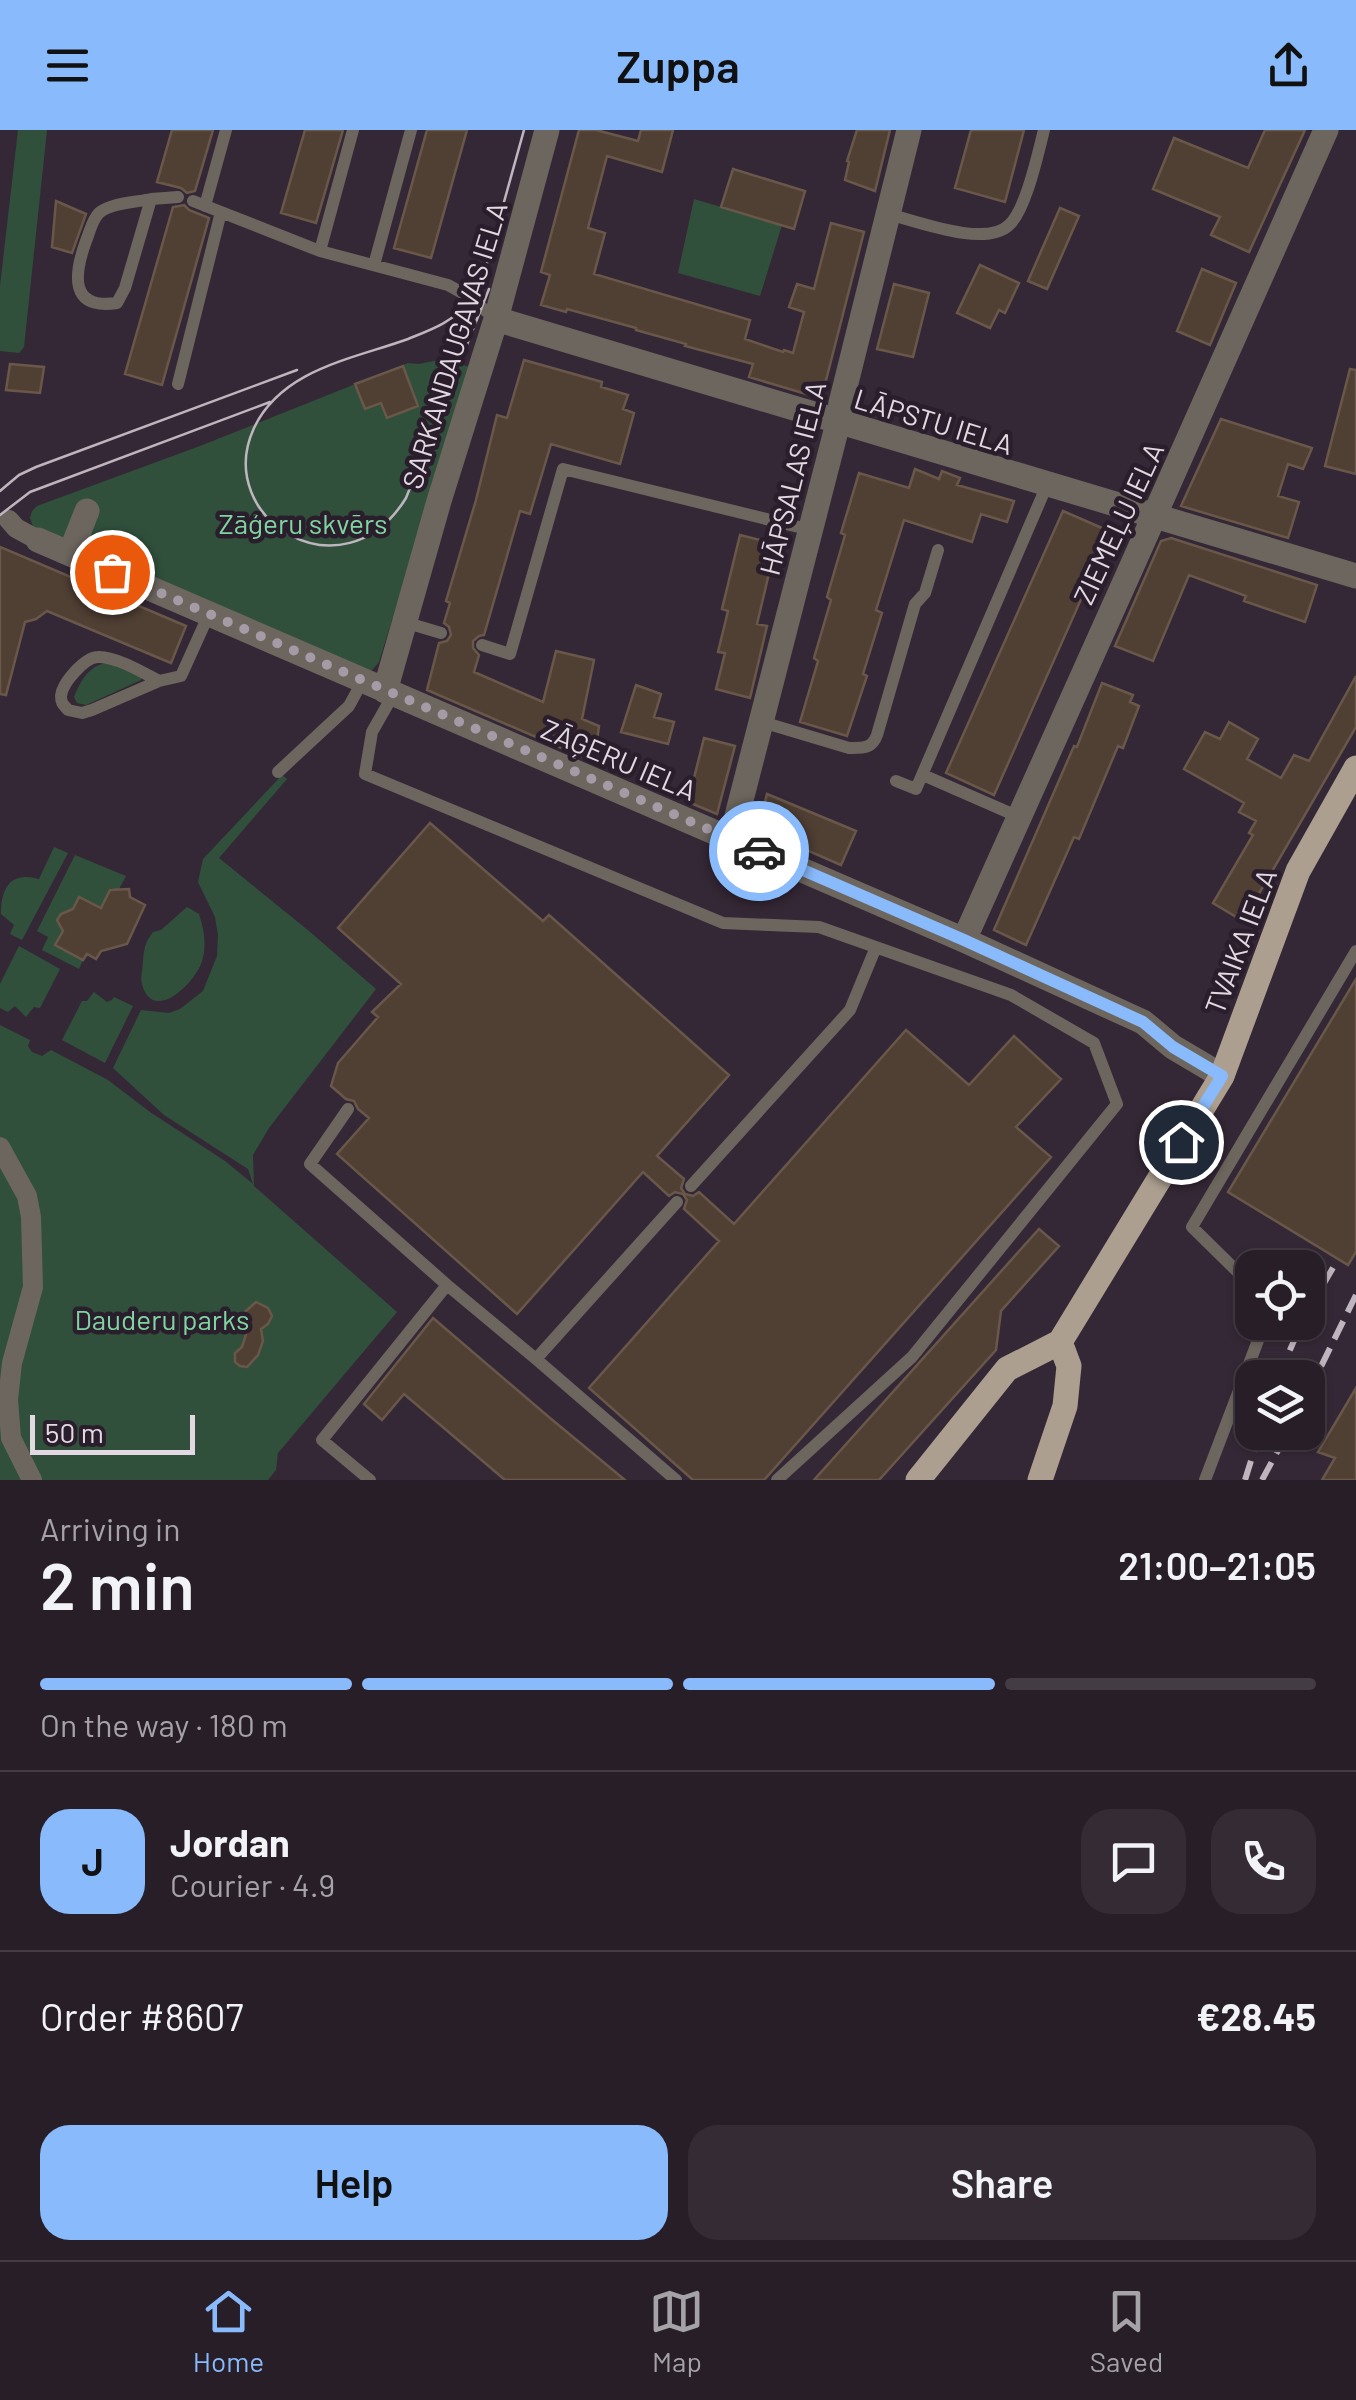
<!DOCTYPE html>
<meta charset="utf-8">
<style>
:root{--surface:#281e28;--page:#342b34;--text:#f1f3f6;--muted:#a5a2a8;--line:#443c45;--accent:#88bafc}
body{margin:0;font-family:Barlow,sans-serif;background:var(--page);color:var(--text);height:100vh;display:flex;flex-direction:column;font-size:38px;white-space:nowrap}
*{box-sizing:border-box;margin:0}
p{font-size:32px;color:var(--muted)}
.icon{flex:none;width:55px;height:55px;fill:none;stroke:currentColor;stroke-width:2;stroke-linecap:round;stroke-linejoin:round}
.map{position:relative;height:1350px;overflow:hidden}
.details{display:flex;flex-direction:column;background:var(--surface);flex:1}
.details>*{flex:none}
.buttons{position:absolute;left:1235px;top:1120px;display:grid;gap:20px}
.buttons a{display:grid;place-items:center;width:90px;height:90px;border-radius:20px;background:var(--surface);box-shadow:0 2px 8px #0004,0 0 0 2px var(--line);font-size:50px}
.scale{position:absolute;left:30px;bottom:25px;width:165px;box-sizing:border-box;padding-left:10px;border:5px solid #e2d9e2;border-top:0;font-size:28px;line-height:35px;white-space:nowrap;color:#e2d9e2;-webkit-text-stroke:8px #2b1e2c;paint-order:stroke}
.pin{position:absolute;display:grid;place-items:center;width:85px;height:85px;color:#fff;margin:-42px;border:5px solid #fff;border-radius:50%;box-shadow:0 2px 10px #0007}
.courier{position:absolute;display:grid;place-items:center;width:100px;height:100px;margin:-50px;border:8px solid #88bafc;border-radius:50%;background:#fff;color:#222;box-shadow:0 2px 12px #0007}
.overview em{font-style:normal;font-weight:600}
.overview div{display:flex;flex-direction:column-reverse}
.overview{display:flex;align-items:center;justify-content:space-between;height:170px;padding:0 40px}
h1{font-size:65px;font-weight:600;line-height:75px}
.bar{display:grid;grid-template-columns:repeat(4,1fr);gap:15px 10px;align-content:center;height:120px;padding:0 40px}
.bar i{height:12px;border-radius:8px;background:var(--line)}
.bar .active{background:var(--accent)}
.bar p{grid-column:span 4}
.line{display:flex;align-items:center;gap:25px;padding:0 40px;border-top:2px solid var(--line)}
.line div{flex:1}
.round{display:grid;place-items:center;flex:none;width:105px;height:105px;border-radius:30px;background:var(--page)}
.action{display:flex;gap:20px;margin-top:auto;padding:20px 40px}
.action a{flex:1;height:115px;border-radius:30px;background:var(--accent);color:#111;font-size:40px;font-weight:600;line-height:115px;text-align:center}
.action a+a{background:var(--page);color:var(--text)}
header{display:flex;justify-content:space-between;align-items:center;height:130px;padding:0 40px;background:var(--accent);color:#111;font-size:45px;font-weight:600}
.tab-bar{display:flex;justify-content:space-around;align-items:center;height:140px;border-top:2px solid var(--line);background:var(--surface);font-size:28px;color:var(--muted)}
.tab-bar a{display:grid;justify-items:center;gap:5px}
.tab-bar .active{color:var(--accent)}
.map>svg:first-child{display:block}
.green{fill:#30503c}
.building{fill:#503f33;stroke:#69574a;stroke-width:2.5}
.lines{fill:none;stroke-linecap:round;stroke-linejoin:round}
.service{stroke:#6d665f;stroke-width:12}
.pedestrian{stroke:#6d665f;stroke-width:20}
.minor{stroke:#6d665f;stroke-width:25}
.primary{stroke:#ac9f90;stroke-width:25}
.tram{stroke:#bfb5bf;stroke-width:2.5}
.rail{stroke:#bfb5bf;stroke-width:6;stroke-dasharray:20 10;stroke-linecap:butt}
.done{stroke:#a59ba6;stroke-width:10;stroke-dasharray:0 18}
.route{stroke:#88bafc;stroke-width:12}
.labels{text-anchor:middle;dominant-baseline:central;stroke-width:9;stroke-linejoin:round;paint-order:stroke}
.street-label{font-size:28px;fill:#e2d9e2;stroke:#2b1e2c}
.park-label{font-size:28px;fill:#7fd5a1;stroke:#2b1e2c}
</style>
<header><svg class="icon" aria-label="menu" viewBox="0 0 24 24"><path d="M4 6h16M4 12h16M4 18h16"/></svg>Zuppa<svg class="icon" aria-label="share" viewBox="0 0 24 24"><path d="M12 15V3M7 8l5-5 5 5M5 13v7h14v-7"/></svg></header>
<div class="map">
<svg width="1356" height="1350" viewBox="0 0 1356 1350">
<rect width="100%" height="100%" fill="#352836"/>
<path class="green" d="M 18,0 L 47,0 L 24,217 L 19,223 L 0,221 L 0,156 Z
M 694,69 L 782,95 L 760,166 L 678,143 Z
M 443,229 L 470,237 L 379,532 L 372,540 L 362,541 L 34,399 L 30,388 L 32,381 L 37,376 L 200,316 L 408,233 L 419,234 Z
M 107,533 L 142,547 L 141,550 L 86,575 L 77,573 L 74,567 C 80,552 89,535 107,533 Z
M 282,645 L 287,649 L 219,728 L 309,801 L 376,859 L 269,998 L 253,1025 L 254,1056 L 397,1182 L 278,1323 L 276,1340 L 268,1350 L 0,1350 L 0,895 L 30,910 L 28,916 L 32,922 L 42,926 L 51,920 L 108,950 L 150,982 L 225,1031 L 253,1054 L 248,1039 L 164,985 L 113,938 L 141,880 L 169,883 L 180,879 L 203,861 L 217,826 L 218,805 L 215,787 L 198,752 L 203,729 Z
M 54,717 L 68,723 L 22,810 L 10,804 L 14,795 L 1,784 C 1,757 11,741 39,749 Z
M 75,725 L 126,746 L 118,761 L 111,758 L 101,778 L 79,767 L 71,783 L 68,781 L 61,784 L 57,790 L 63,801 L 56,815 L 83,830 L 79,839 L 42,820 L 48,807 L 37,801 Z
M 187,777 L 199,784 C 204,799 207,815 202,831 C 196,852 153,895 142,854 C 140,846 143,839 143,831 C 144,819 145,812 153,802 L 161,800 Z
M 19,816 L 60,839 L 40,878 L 34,877 L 26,887 L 15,876 L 8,882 L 0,878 L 0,854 Z
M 94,862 L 107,872 L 112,870 L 114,867 L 133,876 L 105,933 L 62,910 L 82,871 L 87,871 Z"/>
<path class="building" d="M 172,0 L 213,0 L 195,61 L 187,63 L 181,58 L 157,52 Z
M 305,0 L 343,0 L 316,93 L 281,83 Z
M 427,0 L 467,0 L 431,128 L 394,118 Z
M 579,0 L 596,0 L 638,11 L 641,0 L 673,0 L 662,42 L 607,26 L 588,98 L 605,103 L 594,144 L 750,190 L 745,209 L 783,222 L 784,220 L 793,223 L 804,182 L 789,177 L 797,154 L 814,159 L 831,93 L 864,102 L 823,262 L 816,267 L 749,247 L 753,234 L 685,216 L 686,214 L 636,200 L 636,198 L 567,179 L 566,182 L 541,175 L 550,145 L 541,142 Z
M 857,0 L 890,0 L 875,61 L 845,50 L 849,32 L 847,31 Z
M 971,0 L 1024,0 L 1005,72 L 955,58 Z
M 1265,0 L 1305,0 L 1249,122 L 1211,105 L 1220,87 L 1153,59 L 1174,8 L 1248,38 Z
M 733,39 L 805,61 L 794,99 L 721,77 Z
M 56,71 L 86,84 L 72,123 L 52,117 Z
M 184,75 L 189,80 L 209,88 L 162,255 L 125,244 L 173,77 Z
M 1060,78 L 1079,86 L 1047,159 L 1028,151 Z
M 980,135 L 1019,153 L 1005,183 L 999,180 L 990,198 L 957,183 Z
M 1202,139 L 1236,153 L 1210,215 L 1177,201 Z
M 894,154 L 929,163 L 913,227 L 877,219 Z
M 524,230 L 602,252 L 601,257 L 628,265 L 623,279 L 634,283 L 620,334 L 551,314 L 530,384 L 520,381 L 484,505 L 479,506 L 473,511 L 473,518 L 479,525 L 474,542 L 543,572 L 556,521 L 594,530 L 582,589 L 599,596 L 594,632 L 427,560 L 439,513 L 447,511 L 451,505 L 449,497 L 444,493 L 450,473 L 446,471 L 476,370 L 497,285 L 507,288 Z
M 10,234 L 44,237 L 40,263 L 6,260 Z
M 403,236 L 418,276 L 387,288 L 381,273 L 365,279 L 355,254 Z
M 1350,239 L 1356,240 L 1356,344 L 1325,336 Z
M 1221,289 L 1312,318 L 1303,339 L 1288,334 L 1278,366 L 1299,372 L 1288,408 L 1181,376 Z
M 915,339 L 939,349 L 942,341 L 960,348 L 957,355 L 1014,371 L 1007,392 L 981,384 L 972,412 L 904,390 L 876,480 L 882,483 L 863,544 L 867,546 L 847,606 L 800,592 L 818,531 L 814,528 L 831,470 L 827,467 L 845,405 L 841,403 L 859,343 L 909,358 Z
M 1063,381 L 1111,402 L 994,665 L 946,643 Z
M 740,405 L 776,414 L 757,494 L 767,496 L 750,568 L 716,559 L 725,523 L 718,522 L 728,481 L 722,479 Z
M 1171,408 L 1317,455 L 1305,492 L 1244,471 L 1246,466 L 1189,445 L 1153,531 L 1115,516 L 1161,411 Z
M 0,417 L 186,496 L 171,533 L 47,481 L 36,489 L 25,492 L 6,565 L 0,564 Z
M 1356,546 L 1356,597 L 1243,791 L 1213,773 L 1253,705 L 1249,703 L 1256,691 L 1239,682 L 1244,673 L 1184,639 L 1205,602 L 1220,609 L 1229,592 L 1258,609 L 1247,629 L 1281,648 L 1294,625 L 1309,631 Z
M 1102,553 L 1133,565 L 1130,572 L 1139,576 L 1123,618 L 1118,616 L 1079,709 L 1074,707 L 1026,815 L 994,800 L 1074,616 L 1077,617 Z
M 636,555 L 661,564 L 654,587 L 674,592 L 668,614 L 621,602 Z
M 704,608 L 735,616 L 717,684 L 688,672 Z
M 767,664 L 856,701 L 841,735 L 758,699 Z
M 430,693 L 543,791 L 549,785 L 729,945 L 657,1026 L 684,1049 L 681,1058 L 685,1064 L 693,1066 L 699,1062 L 734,1094 L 906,900 L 969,955 L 1014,906 L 1061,949 L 1016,997 L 1051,1027 L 764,1350 L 693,1350 L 589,1258 L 719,1111 L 684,1079 L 687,1070 L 683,1064 L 675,1062 L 669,1066 L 643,1042 L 517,1184 L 337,1024 L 369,988 L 358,979 L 354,971 L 346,969 L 331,956 L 338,933 L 378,887 L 372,882 L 401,854 L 338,798 Z
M 129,759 L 130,767 L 145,775 L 127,814 L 101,821 L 96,829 L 87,824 L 83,830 L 55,815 L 63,801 L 57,790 L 61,784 L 73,779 L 79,767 L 101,778 L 110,760 Z
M 1356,849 L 1356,1122 L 1348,1135 L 1228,1062 Z
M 1039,1099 L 1059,1116 L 1001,1181 L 996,1220 L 879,1350 L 814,1350 Z
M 256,1172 L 268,1178 L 272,1186 L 268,1194 L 261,1199 L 263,1211 L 258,1225 L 247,1237 L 240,1236 L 235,1232 L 235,1223 L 242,1217 L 248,1198 L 238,1188 Z
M 433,1188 L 550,1288 L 625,1350 L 505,1350 L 404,1264 L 382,1290 L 364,1274 Z
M 1356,1258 L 1356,1350 L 1322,1350 L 1335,1328 L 1318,1322 Z"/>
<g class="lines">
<path class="service" d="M 151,69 C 137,72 110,73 99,83 C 92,90 90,101 86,111 C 74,144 69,180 117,173 L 125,158 L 151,69 L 178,67
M 193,71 L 320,121 L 448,155 L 466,165 L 496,189
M 205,76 L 226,0
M 888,84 C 916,91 986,118 1009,95 C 1026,80 1038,23 1044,0
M 320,121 L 353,0
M 374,135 L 411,0
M 178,254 L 221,82
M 404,492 L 441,503
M 482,515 L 510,524 L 563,339 L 811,400
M 159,551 C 144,543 115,526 98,527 C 85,527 62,553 61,566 C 61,574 64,575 68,580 L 82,583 L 92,580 L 159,551 L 181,546 L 209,484
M 393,565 L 372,602 L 365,644 L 723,793 L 819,797 L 1011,865 L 1094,913 L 1117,974 L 912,1227 L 777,1350
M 762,592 L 849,618 C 863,618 872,619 877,605 L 915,474 L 925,463 L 938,420
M 278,642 L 349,576 L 362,552
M 923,645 L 1019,687
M 896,651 L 916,659 L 1047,355
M 348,979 L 310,1034 L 447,1155
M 691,1056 L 850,880 L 876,817
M 1252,1156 L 1192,1097 L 1356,821
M 536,1229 L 677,1072
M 370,1350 L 322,1310 L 447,1155 L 536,1229 L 676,1350
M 1205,1350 L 1265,1192"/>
<path class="pedestrian" d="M 9,390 L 16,398 L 38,410
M 0,1017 L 27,1066 L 31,1087 L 33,1157 L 12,1233 L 8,1270 L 11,1308 L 32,1350"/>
<path class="minor" d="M 496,189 L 1356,446
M 38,410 L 964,810 L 1143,892 L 1173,917 L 1222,946
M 70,424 L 87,381
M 385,561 L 439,371 L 496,189 L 547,0
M 731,709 L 838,293 L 841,273 L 909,0
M 964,810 C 1085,540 1207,271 1326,0"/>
<path class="primary" d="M 918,1350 L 1007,1239 L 1060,1212 L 1222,946 L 1298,741 L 1356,638
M 1040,1350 L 1065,1276 L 1069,1236 L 1060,1212"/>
<path class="tram" d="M 489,159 L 406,368 C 343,470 212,389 254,298 C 282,239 353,229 408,209 C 430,200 451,193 467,174 C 477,162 482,148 487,133 L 524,0
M 0,361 L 19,345 L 36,337 L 297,240
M 0,385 L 30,362 L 270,272"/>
<path class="rail" d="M 1308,1181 L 1338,1129
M 1278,1248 L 1302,1192
M 1308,1263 L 1356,1165
M 1245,1350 L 1260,1302
M 1262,1350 L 1288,1302"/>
</g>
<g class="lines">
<path class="done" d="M 112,442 L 759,721"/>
<path class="route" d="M 759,721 L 964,810 L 1143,892 L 1173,917 L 1222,946 L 1181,1012"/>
</g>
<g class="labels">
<g class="street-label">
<text transform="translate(454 215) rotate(-73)">SARKANDAUGAVAS IELA</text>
<text transform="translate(934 291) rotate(17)">LĀPSTU IELA</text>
<text transform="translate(792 348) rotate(-76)">HĀPSALAS IELA</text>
<text transform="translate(1118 393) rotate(-65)">ZIEMEĻU IELA</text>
<text transform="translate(619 629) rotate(23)">ZĀĢERU IELA</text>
<text transform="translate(1240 811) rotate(-69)">TVAIKA IELA</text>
</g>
<g class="park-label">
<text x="303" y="393">Zāģeru skvērs</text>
<text x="162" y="1189">Dauderu parks</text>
</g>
</g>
</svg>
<div class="buttons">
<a><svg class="icon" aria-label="locate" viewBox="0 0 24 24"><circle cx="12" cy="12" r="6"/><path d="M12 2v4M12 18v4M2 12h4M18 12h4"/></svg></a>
<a><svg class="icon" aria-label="layers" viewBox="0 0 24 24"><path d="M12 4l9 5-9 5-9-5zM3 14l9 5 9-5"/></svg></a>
</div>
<div class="scale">50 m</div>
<div class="pin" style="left:112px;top:442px;background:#ea580c"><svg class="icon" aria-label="bag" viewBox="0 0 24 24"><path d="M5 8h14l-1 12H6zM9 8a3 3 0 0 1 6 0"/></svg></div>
<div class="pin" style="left:1181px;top:1012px;background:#1f2937"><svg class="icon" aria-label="home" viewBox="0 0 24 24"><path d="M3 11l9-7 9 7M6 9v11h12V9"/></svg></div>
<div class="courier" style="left:759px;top:721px"><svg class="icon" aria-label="car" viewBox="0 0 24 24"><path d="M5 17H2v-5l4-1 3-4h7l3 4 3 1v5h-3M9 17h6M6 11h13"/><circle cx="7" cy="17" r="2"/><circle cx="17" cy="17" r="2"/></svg></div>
</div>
<section class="details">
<div class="overview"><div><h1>2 min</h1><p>Arriving in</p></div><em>21:00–21:05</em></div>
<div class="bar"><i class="active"></i><i class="active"></i><i class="active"></i><i></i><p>On the way · 180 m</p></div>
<div class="line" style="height:180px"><b class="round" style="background:var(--accent);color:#111">J</b><div><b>Jordan</b><p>Courier · 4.9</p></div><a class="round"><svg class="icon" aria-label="chat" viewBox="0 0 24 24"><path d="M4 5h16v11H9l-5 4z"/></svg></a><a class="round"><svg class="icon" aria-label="phone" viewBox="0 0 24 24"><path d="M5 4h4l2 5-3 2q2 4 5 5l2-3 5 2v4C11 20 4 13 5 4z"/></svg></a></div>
<div class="line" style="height:130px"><div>Order #8607</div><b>€28.45</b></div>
<div class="action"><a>Help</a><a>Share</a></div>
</section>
<nav class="tab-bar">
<a class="active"><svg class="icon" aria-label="home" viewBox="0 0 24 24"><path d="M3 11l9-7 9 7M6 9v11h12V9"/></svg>Home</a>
<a><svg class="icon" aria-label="map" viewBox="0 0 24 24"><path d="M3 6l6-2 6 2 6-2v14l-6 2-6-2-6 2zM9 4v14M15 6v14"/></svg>Map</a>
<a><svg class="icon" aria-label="saved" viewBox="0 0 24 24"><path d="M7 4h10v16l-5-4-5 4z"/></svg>Saved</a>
</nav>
